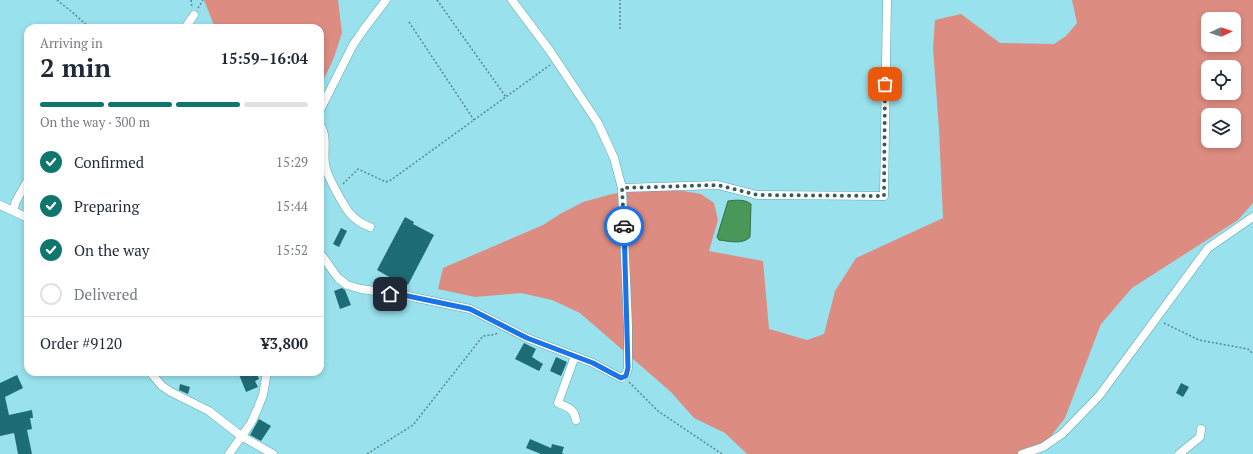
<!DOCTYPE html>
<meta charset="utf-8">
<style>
:root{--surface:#fff;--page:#f6f6f7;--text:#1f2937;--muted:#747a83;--line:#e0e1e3;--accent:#0f766e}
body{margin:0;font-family:"PT Serif",serif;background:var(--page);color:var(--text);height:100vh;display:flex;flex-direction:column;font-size:15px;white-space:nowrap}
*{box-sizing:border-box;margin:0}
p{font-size:13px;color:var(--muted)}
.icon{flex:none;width:22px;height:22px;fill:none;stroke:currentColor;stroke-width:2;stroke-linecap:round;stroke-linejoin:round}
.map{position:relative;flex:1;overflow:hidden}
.panel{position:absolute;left:24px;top:24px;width:300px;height:352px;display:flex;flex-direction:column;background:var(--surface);border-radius:12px;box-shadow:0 2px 6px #0003}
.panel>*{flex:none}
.needle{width:26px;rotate:87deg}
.fabs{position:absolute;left:1201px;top:12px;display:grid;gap:8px}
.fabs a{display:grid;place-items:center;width:40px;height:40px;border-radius:8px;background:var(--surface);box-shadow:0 2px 6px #0003;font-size:20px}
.pin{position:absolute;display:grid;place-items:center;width:34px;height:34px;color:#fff;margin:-17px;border-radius:8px;box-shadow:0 2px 6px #0006}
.courier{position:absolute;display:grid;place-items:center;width:40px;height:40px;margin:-20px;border:3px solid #1a73e8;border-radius:50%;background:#fff;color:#222;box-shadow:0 1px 5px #0007}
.headline em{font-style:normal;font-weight:600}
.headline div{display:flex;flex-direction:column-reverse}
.headline{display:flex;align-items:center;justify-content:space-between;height:68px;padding:0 16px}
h1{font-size:26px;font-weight:600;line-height:30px}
.bar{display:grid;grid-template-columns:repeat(4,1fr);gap:6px 4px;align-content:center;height:48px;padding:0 16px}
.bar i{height:5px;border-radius:3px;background:var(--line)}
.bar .on{background:var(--accent)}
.bar p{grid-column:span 4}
.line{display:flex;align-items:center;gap:10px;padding:0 16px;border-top:1px solid var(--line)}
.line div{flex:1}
ol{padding:0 16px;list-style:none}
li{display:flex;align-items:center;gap:12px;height:44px}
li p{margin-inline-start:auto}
li .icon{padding:4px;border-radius:50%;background:var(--accent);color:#fff;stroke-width:4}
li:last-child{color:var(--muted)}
li i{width:22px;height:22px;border:2px solid var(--line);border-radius:50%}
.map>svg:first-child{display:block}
.green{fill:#dd8c81;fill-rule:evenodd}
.water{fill:#4a9858;stroke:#347044}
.building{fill:#1e6c76}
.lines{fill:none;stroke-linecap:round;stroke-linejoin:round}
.street-casing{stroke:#5da5af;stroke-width:9}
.path{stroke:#578890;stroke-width:1.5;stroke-dasharray:2 2;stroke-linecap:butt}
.street{stroke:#fff;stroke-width:8}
.done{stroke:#365a60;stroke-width:4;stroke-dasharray:0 7.2}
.route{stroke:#1a73e8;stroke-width:5}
</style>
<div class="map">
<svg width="1253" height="454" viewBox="0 0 1253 454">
<rect width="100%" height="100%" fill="#99e2ed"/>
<path class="green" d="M 204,0 L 338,0 L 342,33 L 333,60 L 320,87 L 320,28 L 215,28 Z
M 1072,0 L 1253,0 L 1253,203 L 1238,220 L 1132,288 L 1101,324 L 1065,418 L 1037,454 L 747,454 L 725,433 L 694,418 L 671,392 L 580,313 L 552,300 L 521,293 L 475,297 L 438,289 L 443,268 L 543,225 L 560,214 L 583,202 L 612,194 L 653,186 L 701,194 L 714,203 L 718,220 L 709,251 L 763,261 L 769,329 L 807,340 L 824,334 L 835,291 L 856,258 L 943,218 L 939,130 L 933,48 L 935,20 L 961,14 L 1000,43 L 1054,44 L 1066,36 L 1077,23 ZM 1208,19 L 1234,19 L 1234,45 L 1208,45 ZM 1208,67 L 1234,67 L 1234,93 L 1208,93 ZM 1208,115 L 1234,115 L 1234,141 L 1208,141 Z"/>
<path class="water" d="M 728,201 C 735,200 745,199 751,204 L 750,237 C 743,245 728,241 719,240 L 717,237 Z"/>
<path class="building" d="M 405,217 L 414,222 L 413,224 L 434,235 L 408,285 L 399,280 L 398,282 L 377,270 Z
M 341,228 L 347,231 L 339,247 L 333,244 Z
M 342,288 L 345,290 L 351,305 L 340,309 L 334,291 Z
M 524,343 L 536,349 L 532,357 L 543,364 L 539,371 L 515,359 Z
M 556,357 L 567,362 L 561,376 L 550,371 Z
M 238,372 L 256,372 L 259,379 L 255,381 L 258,387 L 246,392 Z
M 17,375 L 23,388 L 5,397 L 9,415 L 32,410 L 33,418 L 30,418 L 32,429 L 27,430 L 32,454 L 18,454 L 14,433 L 0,436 L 0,383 Z
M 1181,383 L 1189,387 L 1183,397 L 1176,393 Z
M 180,384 L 190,387 L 188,394 L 179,390 Z
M 259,419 L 271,426 L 261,441 L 250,435 Z
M 530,439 L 551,448 L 552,444 L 564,447 L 562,453 L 564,454 L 541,454 L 526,448 Z"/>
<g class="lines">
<defs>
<path id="street" d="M 185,28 L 194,15
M 320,110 L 353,45 L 364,29 L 386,0
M 320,125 C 328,137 323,150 325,164 C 326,172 330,179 334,187 C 344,205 349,219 370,227
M 622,188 L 718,185 L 757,195 L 884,196 L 887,0
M 0,205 L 28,218
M 13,211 L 16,201 L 28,180
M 320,253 L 338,278 L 347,285 L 361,289 L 403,295 L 470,309 L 527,338 L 593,363 L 621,378 L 626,375 L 628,368 L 628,326 L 622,188 L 614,158 L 598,123 L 550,51 L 512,0
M 575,356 L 558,403 C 568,407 574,409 576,420
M 150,372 L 162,386 L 171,392 L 209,411 L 241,436 L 273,454
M 229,454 L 251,423 L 257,410 L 263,395 L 267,372
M 1022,454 L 1043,447 L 1062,434 L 1099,396 L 1208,248 L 1253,217
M 1179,454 L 1200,437 L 1201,429"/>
</defs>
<use href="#street" class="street-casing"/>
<path class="path" d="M 57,0 L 72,12 L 90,28
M 191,0 L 192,8
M 437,0 L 506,97
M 198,8 L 203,0
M 409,22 L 474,120
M 620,29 L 620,0
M 343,184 L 358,169 L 386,182 L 391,180 L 550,65
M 1164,323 L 1199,340 L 1248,349 L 1253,354
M 629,382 L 658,411 L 722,454
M 367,454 L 413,425 L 483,336 L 492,335 L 499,333"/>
<use href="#street" class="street"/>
</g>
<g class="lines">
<path class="done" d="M 624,226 L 622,188 L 718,185 L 758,195 L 884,196 L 885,84"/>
<path class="route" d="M 390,294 L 403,295 L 470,309 L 527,338 L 593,363 L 621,378 L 626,376 L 628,368 L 624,226"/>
</g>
</svg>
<div class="fabs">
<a><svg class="needle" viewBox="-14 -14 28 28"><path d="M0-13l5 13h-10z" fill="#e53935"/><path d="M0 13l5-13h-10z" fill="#747a83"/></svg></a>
<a><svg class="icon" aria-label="locate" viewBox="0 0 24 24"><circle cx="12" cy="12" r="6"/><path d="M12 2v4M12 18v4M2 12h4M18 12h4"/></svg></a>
<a><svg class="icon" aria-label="layers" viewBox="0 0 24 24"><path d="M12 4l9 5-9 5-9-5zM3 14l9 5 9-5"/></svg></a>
</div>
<div class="pin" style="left:885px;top:84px;background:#ea580c"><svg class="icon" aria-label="bag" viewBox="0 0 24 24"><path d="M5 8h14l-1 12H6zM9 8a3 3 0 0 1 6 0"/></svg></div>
<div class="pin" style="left:390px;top:294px;background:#1f2937"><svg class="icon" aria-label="home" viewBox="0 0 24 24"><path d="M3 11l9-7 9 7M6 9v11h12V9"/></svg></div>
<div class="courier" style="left:624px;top:226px"><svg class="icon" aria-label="car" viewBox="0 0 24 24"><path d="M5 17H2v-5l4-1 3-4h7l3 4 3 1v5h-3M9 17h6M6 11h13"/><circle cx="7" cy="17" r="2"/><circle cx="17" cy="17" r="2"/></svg></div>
<section class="panel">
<div class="headline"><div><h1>2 min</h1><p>Arriving in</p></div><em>15:59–16:04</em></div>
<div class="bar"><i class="on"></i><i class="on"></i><i class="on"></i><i></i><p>On the way · 300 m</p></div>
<ol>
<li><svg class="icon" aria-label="check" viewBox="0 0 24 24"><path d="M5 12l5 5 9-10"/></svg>Confirmed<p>15:29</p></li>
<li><svg class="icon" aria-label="check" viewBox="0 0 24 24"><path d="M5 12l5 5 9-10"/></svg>Preparing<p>15:44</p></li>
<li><svg class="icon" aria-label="check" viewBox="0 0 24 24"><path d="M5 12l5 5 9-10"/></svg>On the way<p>15:52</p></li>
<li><i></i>Delivered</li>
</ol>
<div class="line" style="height:52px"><div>Order #9120</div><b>¥3,800</b></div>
</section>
</div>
